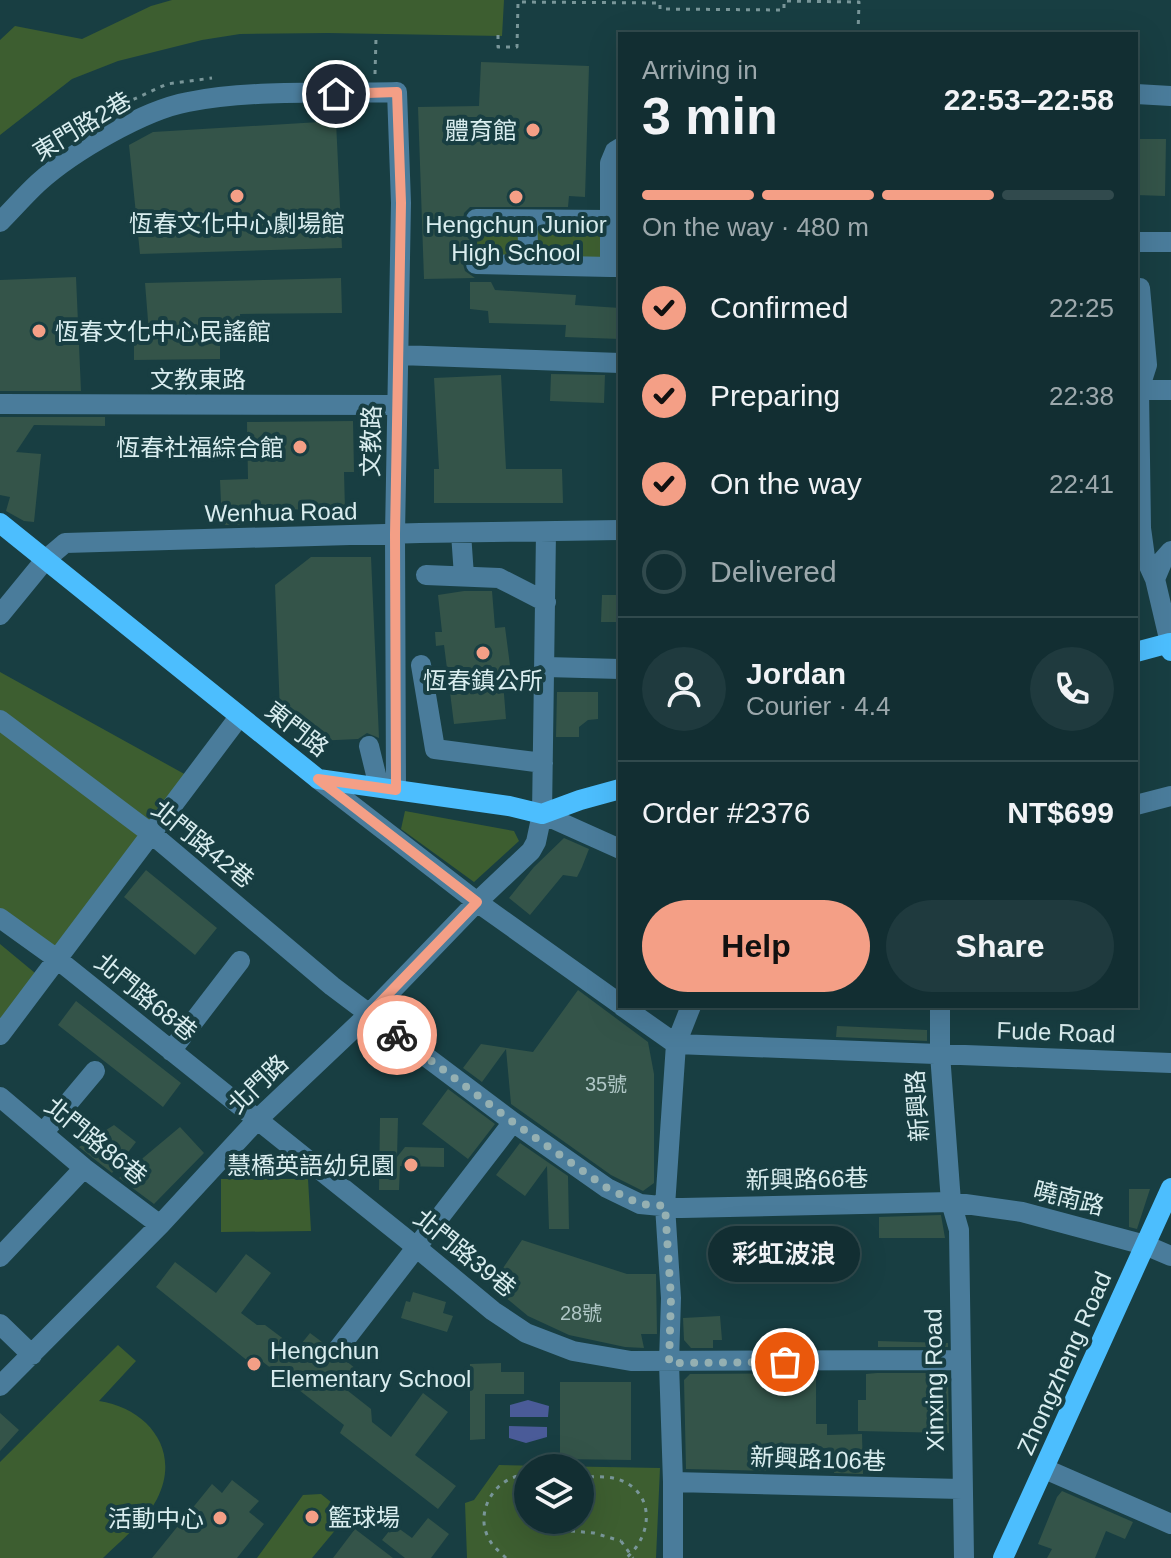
<!DOCTYPE html>
<meta charset="utf-8">
<style>
:root{--surface:#122e32;--page:#1f3a3e;--text:#f1f3f6;--muted:#9ca8ac;--line:#314a4d;--accent:#f49f86}
body{margin:0;font-family:Helvetica,"Noto Sans TC",sans-serif;background:var(--page);color:var(--text);height:100vh;display:flex;flex-direction:column;font-size:30px;white-space:nowrap}
*{box-sizing:border-box;margin:0}
p{font-size:26px;color:var(--muted)}
.icon{flex:none;width:44px;height:44px;fill:none;stroke:currentColor;stroke-width:2;stroke-linecap:round;stroke-linejoin:round}
.map{position:relative;flex:1;overflow:hidden}
.details{position:absolute;left:618px;top:32px;width:520px;height:976px;display:flex;flex-direction:column;background:var(--surface);border-radius:0px;box-shadow:0 8px 32px #0002,0 0 0 2px var(--line)}
.details>*{flex:none}
.buttons{position:absolute;left:514px;top:1454px;display:grid;gap:16px}
.buttons a{display:grid;place-items:center;width:80px;height:80px;border-radius:50%;background:var(--surface);box-shadow:0 8px 32px #0002,0 0 0 2px var(--line);font-size:40px}
.pin{position:absolute;display:grid;place-items:center;width:68px;height:68px;color:#fff;margin:-34px;border:4px solid #fff;border-radius:50%;box-shadow:0 2px 8px #0007}
.courier{position:absolute;display:grid;place-items:center;width:80px;height:80px;margin:-40px;border:6px solid #f49f86;border-radius:50%;background:#fff;color:#222;box-shadow:0 2px 10px #0007}
.bubble{position:absolute;height:56px;border-radius:28px;background:var(--surface);box-shadow:0 8px 32px #0002,0 0 0 2px var(--line);font-size:26px;font-weight:600;line-height:56px;text-align:center}
.headline em{font-style:normal;font-weight:600}
.headline div{display:flex;flex-direction:column-reverse}
.headline{display:flex;align-items:center;justify-content:space-between;height:136px;padding:0 24px}
h1{font-size:52px;font-weight:600;line-height:60px}
.bar{display:grid;grid-template-columns:repeat(4,1fr);gap:12px 8px;align-content:center;height:96px;padding:0 24px}
.bar i{height:10px;border-radius:6px;background:var(--line)}
.bar .selected{background:var(--accent)}
.bar p{grid-column:span 4}
.line{display:flex;align-items:center;gap:20px;padding:0 24px;border-top:2px solid var(--line)}
.line div{flex:1}
.round{display:grid;place-items:center;flex:none;width:84px;height:84px;border-radius:42px;background:var(--page)}
ol{padding:0 24px;list-style:none}
li{display:flex;align-items:center;gap:24px;height:88px}
li p{margin-inline-start:auto}
li .icon{padding:8px;border-radius:50%;background:var(--accent);color:#111;stroke-width:4}
li:last-child{color:var(--muted)}
li i{width:44px;height:44px;border:4px solid var(--line);border-radius:50%}
.cta{display:flex;gap:16px;margin-top:auto;padding:16px 24px}
.cta a{flex:1;height:92px;border-radius:48px;background:var(--accent);color:#111;font-size:32px;font-weight:600;line-height:92px;text-align:center}
.cta a+a{background:var(--page);color:var(--text)}
.map>svg:first-child{display:block}
.green{fill:#3d5e30;fill-rule:evenodd}
.water{fill:#4a5b98}
.building{fill:#345449}
.lines{fill:none;stroke-linecap:round;stroke-linejoin:round}
.path{stroke:#799699;stroke-width:3;stroke-dasharray:4 6;stroke-linecap:butt}
.minor{stroke:#4a7c9b;stroke-width:20}
.major{stroke:#4cbefe;stroke-width:20}
.path-bridge{stroke:#799699;stroke-width:3;stroke-dasharray:4 6;stroke-linecap:butt}
.done{stroke:#95b0b2;stroke-width:8;stroke-dasharray:0 14.4}
.route{stroke:#f49f86;stroke-width:10}
.poi-dot{fill:#f49f86;stroke:#183e42;stroke-width:3}
.labels{text-anchor:middle;dominant-baseline:central;stroke-width:8;stroke-linejoin:round;paint-order:stroke}
.number-label{font-size:20px;fill:#b0c7c6}
.street-label{font-size:24px;fill:#d9edef;stroke:#183e42}
.poi-label{font-size:24px;fill:#d9edef;stroke:#183e42;text-anchor:end}
</style>
<div class="map">
<svg width="1171" height="1558" viewBox="0 0 1171 1558">
<rect width="100%" height="100%" fill="#183e42"/>
<path class="green" d="M 172,0 L 504,0 L 502,36 L 328,33 L 240,34 L 202,40 L 118,61 L 72,79 L 0,135 L 0,40 L 15,26 L 82,39 L 151,6 Z
M 476,224 L 523,225 L 523,259 L 478,259 Z
M 534,226 L 602,226 L 602,259 L 534,259 Z
M 0,672 L 188,776 L 45,960 L 0,924 Z
M 405,811 L 514,831 L 519,841 L 474,882 L 401,829 Z
M 0,944 L 35,973 L 0,1022 Z
M 221,1179 L 308,1179 L 311,1231 L 221,1232 Z
M 118,1345 L 136,1361 L 99,1401 C 147,1408 182,1450 157,1499 C 145,1522 121,1540 103,1558 L 0,1558 L 0,1462 Z
M 499,1465 L 660,1468 L 656,1558 L 467,1558 L 465,1503 L 474,1500 ZM 528,1468 L 580,1468 L 580,1520 L 528,1520 Z
M 321,1494 L 337,1507 L 337,1528 L 312,1558 L 257,1558 L 303,1495 Z"/>
<path class="water" d="M 528,1400 L 549,1406 L 548,1417 L 510,1417 L 510,1405 Z
M 509,1426 L 547,1427 L 547,1437 L 526,1443 L 509,1438 Z"/>
<path class="building" d="M 481,62 L 589,66 L 585,197 L 569,196 L 568,207 L 470,207 L 464,213 L 463,220 L 465,226 L 474,232 L 474,251 L 465,257 L 463,264 L 465,271 L 475,278 L 424,279 L 418,107 L 479,106 Z
M 336,121 L 342,248 L 140,254 L 129,145 L 153,132 Z
M 1136,139 L 1166,139 L 1165,196 L 1136,195 Z
M 76,277 L 81,391 L 0,391 L 0,280 Z
M 341,278 L 342,313 L 240,314 L 241,331 L 220,331 L 220,359 L 134,360 L 134,334 L 149,333 L 145,283 Z
M 470,282 L 491,282 L 495,290 L 576,295 L 575,305 L 620,308 L 620,339 L 565,337 L 566,325 L 489,323 L 488,311 L 470,309 Z
M 551,374 L 605,375 L 604,403 L 550,401 Z
M 501,375 L 506,469 L 562,469 L 563,503 L 434,503 L 434,469 L 439,469 L 434,378 Z
M 0,417 L 105,417 L 105,426 L 34,425 L 16,452 L 41,454 L 34,522 L 24,521 L 6,511 L 10,497 L 0,495 Z
M 353,421 L 354,472 L 344,472 L 345,510 L 244,509 L 245,525 L 222,525 L 220,480 L 248,479 L 247,422 Z
M 311,557 L 371,557 L 379,738 L 367,733 L 358,739 L 315,741 L 293,724 L 293,714 L 280,712 L 275,585 Z
M 464,591 L 492,591 L 495,628 L 505,627 L 512,681 L 503,682 L 506,719 L 454,724 L 444,645 L 436,646 L 435,632 L 442,632 L 438,595 Z
M 602,595 L 620,595 L 620,622 L 601,622 Z
M 557,692 L 598,692 L 598,719 L 588,720 L 579,727 L 579,737 L 556,737 Z
M 564,838 L 589,849 L 582,867 L 577,877 L 563,875 L 530,915 L 509,898 L 534,867 Z
M 146,870 L 217,928 L 195,955 L 124,897 Z
M 578,990 L 648,1042 L 654,1074 L 654,1183 L 643,1191 L 611,1175 L 511,1104 L 506,1049 L 482,1082 L 463,1068 L 481,1044 L 533,1052 Z
M 76,1001 L 181,1083 L 163,1107 L 58,1025 Z
M 837,1026 L 927,1030 L 927,1041 L 836,1037 Z
M 448,1089 L 495,1124 L 468,1159 L 422,1124 Z
M 380,1118 L 398,1118 L 397,1157 L 405,1147 L 444,1148 L 444,1167 L 400,1166 L 399,1190 L 379,1190 Z
M 114,1125 L 136,1142 L 112,1173 L 79,1147 Z
M 180,1127 L 204,1153 L 154,1204 L 119,1178 Z
M 520,1143 L 568,1176 L 569,1229 L 549,1229 L 547,1166 L 525,1196 L 496,1175 Z
M 1129,1189 L 1150,1189 L 1137,1229 L 1129,1227 Z
M 941,1215 L 945,1238 L 879,1238 L 879,1217 Z
M 522,1240 L 627,1274 L 656,1274 L 657,1334 L 641,1334 L 644,1348 L 625,1347 L 569,1335 L 528,1316 L 500,1293 L 506,1286 L 497,1277 Z
M 246,1254 L 271,1273 L 241,1313 L 257,1325 L 265,1325 L 297,1349 L 310,1333 L 326,1345 L 326,1353 L 330,1359 L 337,1362 L 345,1360 L 356,1369 L 343,1387 L 371,1409 L 372,1422 L 391,1437 L 423,1393 L 448,1412 L 415,1455 L 456,1486 L 438,1509 L 340,1433 L 344,1425 L 254,1355 L 249,1362 L 156,1287 L 175,1262 L 216,1293 Z
M 413,1292 L 446,1302 L 443,1313 L 453,1316 L 447,1332 L 401,1318 L 406,1301 L 410,1302 Z
M 720,1316 L 722,1340 L 713,1340 L 713,1348 L 691,1348 L 684,1340 L 683,1318 Z
M 878,1341 L 948,1343 L 948,1347 L 878,1347 Z
M 501,1363 L 501,1372 L 524,1372 L 524,1394 L 485,1394 L 485,1439 L 470,1440 L 470,1364 Z
M 816,1373 L 816,1424 L 827,1424 L 827,1435 L 862,1434 L 863,1474 L 834,1473 L 833,1448 L 776,1449 L 776,1471 L 686,1469 L 684,1380 L 690,1374 Z
M 877,1373 L 948,1373 L 949,1433 L 858,1431 L 858,1400 L 866,1400 L 866,1374 Z
M 560,1382 L 631,1382 L 631,1460 L 560,1459 Z
M 0,1413 L 19,1430 L 0,1451 Z
M 232,1480 L 259,1501 L 249,1512 L 264,1524 L 237,1558 L 152,1558 L 212,1484 L 222,1493 Z
M 1062,1491 L 1133,1522 L 1125,1539 L 1106,1531 L 1095,1558 L 1047,1558 L 1052,1549 L 1038,1544 L 1057,1497 Z
M 428,1518 L 449,1534 L 431,1558 L 405,1558 L 382,1540 L 394,1525 L 412,1538 Z
M 355,1529 L 393,1558 L 333,1558 Z"/>
<g class="lines">
<path class="path" d="M 498,35 L 498,47 L 517,47 L 518,2 L 660,3 L 660,9 L 784,10 L 784,1 L 859,2 L 858,34
M 375,74 L 376,38
M 106,112 L 167,84 L 212,78
M 79,128 L 96,118
M 780,1449 L 780,1465
M 580,1477 C 590,1477 603,1476 613,1478 C 655,1487 655,1534 626,1558
M 571,1531 L 594,1533 L 621,1541
M 506,1558 C 500,1552 493,1547 489,1539 C 473,1511 497,1474 528,1475"/>
<path class="minor" d="M 1136,94 L 1171,96
M 620,148 L 615,151 L 610,163 L 610,267 L 620,267
M 476,219 L 610,220
M 527,220 L 529,265
M 0,222 C 13,209 25,195 38,183 C 72,152 144,110 188,102 C 252,89 331,94 397,92 L 401,203 L 395,534 L 396,790
M 1136,242 L 1171,242
M 476,264 L 610,267
M 1140,288 L 1147,365 L 1139,390 L 1141,528 L 1145,557 L 1155,579 L 1170,643
M 399,355 L 620,363
M 1136,390 L 1171,390
M 0,404 L 397,405
M 461,533 L 464,576
M 426,575 L 499,578 L 546,602
M 1155,579 L 1163,560 L 1171,551
M 0,615 L 45,560 L 65,543 L 420,533 L 620,530
M 421,665 L 435,749 L 543,763
M 546,667 L 620,669
M 0,720 L 153,835 L 332,986 L 513,1122 L 607,1188 L 640,1204 L 682,1208 L 951,1202 L 1022,1212 L 1145,1245 L 1171,1256
M 369,746 L 379,787
M 318,779 L 477,902 L 620,1004
M 1136,805 L 1171,796
M 542,814 L 620,849
M 0,918 L 57,959 L 405,1238 L 493,1311 L 526,1333 L 573,1351 L 631,1361 L 959,1360
M 622,1006 L 676,1044
M 940,1006 L 940,1054 L 951,1202 L 959,1230 L 964,1558
M 0,1035 L 239,717
M 676,1044 L 1171,1063
M 171,1051 L 240,961
M 0,1097 L 84,1168 L 160,1225
M 43,1133 L 95,1071
M 0,1257 L 84,1168
M 0,1324 L 32,1355
M 338,1349 L 513,1122
M 0,1386 L 160,1225 L 257,1120 L 369,1014 L 477,902 L 531,851 L 536,842 L 542,814 L 546,532
M 1045,1469 L 1171,1524
M 673,1482 L 961,1489
M 673,1558 L 673,1482 L 669,1363 L 671,1298 L 665,1206 L 676,1044 L 691,1006"/>
<path class="major" d="M 0,523 L 318,779 L 509,806 L 542,814 L 580,800 L 620,789
M 1136,652 L 1170,643 L 1171,651
M 1003,1558 L 1171,1188"/>
<path class="path-bridge" d="M 621,1541 L 633,1558"/>
</g>
<g class="lines">
<path class="done" d="M 397,1035 L 513,1122 L 607,1188 L 640,1204 L 665,1206 L 671,1298 L 669,1363 L 785,1362"/>
<path class="route" d="M 336,94 L 397,92 L 401,203 L 395,534 L 396,790 L 318,779 L 477,902 L 369,1014 L 397,1035"/>
</g>
<g class="poi-dot">
<circle cx="533" cy="130" r="8"/>
<circle cx="237" cy="196" r="8"/>
<circle cx="516" cy="197" r="8"/>
<circle cx="39" cy="331" r="8"/>
<circle cx="300" cy="447" r="8"/>
<circle cx="483" cy="653" r="8"/>
<circle cx="411" cy="1165" r="8"/>
<circle cx="254" cy="1364" r="8"/>
<circle cx="312" cy="1517" r="8"/>
<circle cx="220" cy="1518" r="8"/>
</g>
<g class="labels">
<g class="number-label">
<text x="606" y="1084">35號</text>
<text x="581" y="1313">28號</text>
</g>
<g class="street-label">
<text transform="translate(82 126) rotate(-31)">東門路2巷</text>
<text x="198" y="379">文教東路</text>
<text transform="translate(371 441) rotate(-89)">文教路</text>
<text transform="translate(281 512) rotate(-1)">Wenhua Road</text>
<text transform="translate(297 729) rotate(38)">東門路</text>
<text transform="translate(203 844) rotate(39)">北門路42巷</text>
<text transform="translate(146 997) rotate(39)">北門路68巷</text>
<text transform="translate(1056 1032) rotate(2)">Fude Road</text>
<text transform="translate(258 1084) rotate(-44)">北門路</text>
<text transform="translate(917 1106) rotate(-94)">新興路</text>
<text transform="translate(96 1141) rotate(39)">北門路86巷</text>
<text transform="translate(807 1179) rotate(-1)">新興路66巷</text>
<text transform="translate(1069 1198) rotate(14)">曉南路</text>
<text transform="translate(465 1253) rotate(39)">北門路39巷</text>
<text transform="translate(1064 1363) rotate(-66)">Zhongzheng Road</text>
<text transform="translate(934 1380) rotate(-91)">Xinxing Road</text>
<text transform="translate(818 1459) rotate(2)">新興路106巷</text>
</g>
<g class="poi-label">
<text x="517" y="130">體育館</text>
<text x="237" y="223" text-anchor="middle">恆春文化中心劇場館</text>
<text x="516" y="224" text-anchor="middle">Hengchun Junior<tspan x="516" dy="28">High School</tspan></text>
<text x="55" y="331" text-anchor="start">恆春文化中心民謠館</text>
<text x="284" y="447">恆春社福綜合館</text>
<text x="483" y="680" text-anchor="middle">恆春鎮公所</text>
<text x="395" y="1165">慧橋英語幼兒園</text>
<text x="270" y="1350" text-anchor="start">Hengchun<tspan x="270" dy="28">Elementary School</tspan></text>
<text x="328" y="1517" text-anchor="start">籃球場</text>
<text x="204" y="1518">活動中心</text>
</g>
</g>
</svg>
<div class="buttons">
<a><svg class="icon" aria-label="layers" viewBox="0 0 24 24"><path d="M12 4l9 5-9 5-9-5zM3 14l9 5 9-5"/></svg></a>
</div>
<div class="pin" style="left:785px;top:1362px;background:#ea580c"><svg class="icon" aria-label="bag" viewBox="0 0 24 24"><path d="M5 8h14l-1 12H6zM9 8a3 3 0 0 1 6 0"/></svg></div>
<div class="pin" style="left:336px;top:94px;background:#1f2937"><svg class="icon" aria-label="home" viewBox="0 0 24 24"><path d="M3 11l9-7 9 7M6 9v11h12V9"/></svg></div>
<div class="courier" style="left:397px;top:1035px"><svg class="icon" aria-label="bike" viewBox="0 0 24 24"><circle cx="6" cy="16" r="4"/><circle cx="18" cy="16" r="4"/><path d="M6 16l4-8h5l3 8M10 8l3 8H6M13 5h3"/></svg></div>
<div class="bubble" style="left:708px;top:1226px;width:152px">彩虹波浪</div>
<section class="details">
<div class="headline"><div><h1>3 min</h1><p>Arriving in</p></div><em>22:53–22:58</em></div>
<div class="bar"><i class="selected"></i><i class="selected"></i><i class="selected"></i><i></i><p>On the way · 480 m</p></div>
<ol>
<li><svg class="icon" aria-label="check" viewBox="0 0 24 24"><path d="M5 12l5 5 9-10"/></svg>Confirmed<p>22:25</p></li>
<li><svg class="icon" aria-label="check" viewBox="0 0 24 24"><path d="M5 12l5 5 9-10"/></svg>Preparing<p>22:38</p></li>
<li><svg class="icon" aria-label="check" viewBox="0 0 24 24"><path d="M5 12l5 5 9-10"/></svg>On the way<p>22:41</p></li>
<li><i></i>Delivered</li>
</ol>
<div class="line" style="height:144px"><a class="round"><svg class="icon" aria-label="person" viewBox="0 0 24 24"><circle cx="12" cy="8" r="4"/><path d="M4 21q1-7 8-7t8 7"/></svg></a><div><b>Jordan</b><p>Courier · 4.4</p></div><a class="round"><svg class="icon" aria-label="phone" viewBox="0 0 24 24"><path d="M5 4h4l2 5-3 2q2 4 5 5l2-3 5 2v4C11 20 4 13 5 4z"/></svg></a></div>
<div class="line" style="height:104px"><div>Order #2376</div><b>NT$699</b></div>
<div class="cta"><a>Help</a><a>Share</a></div>
</section>
</div>
